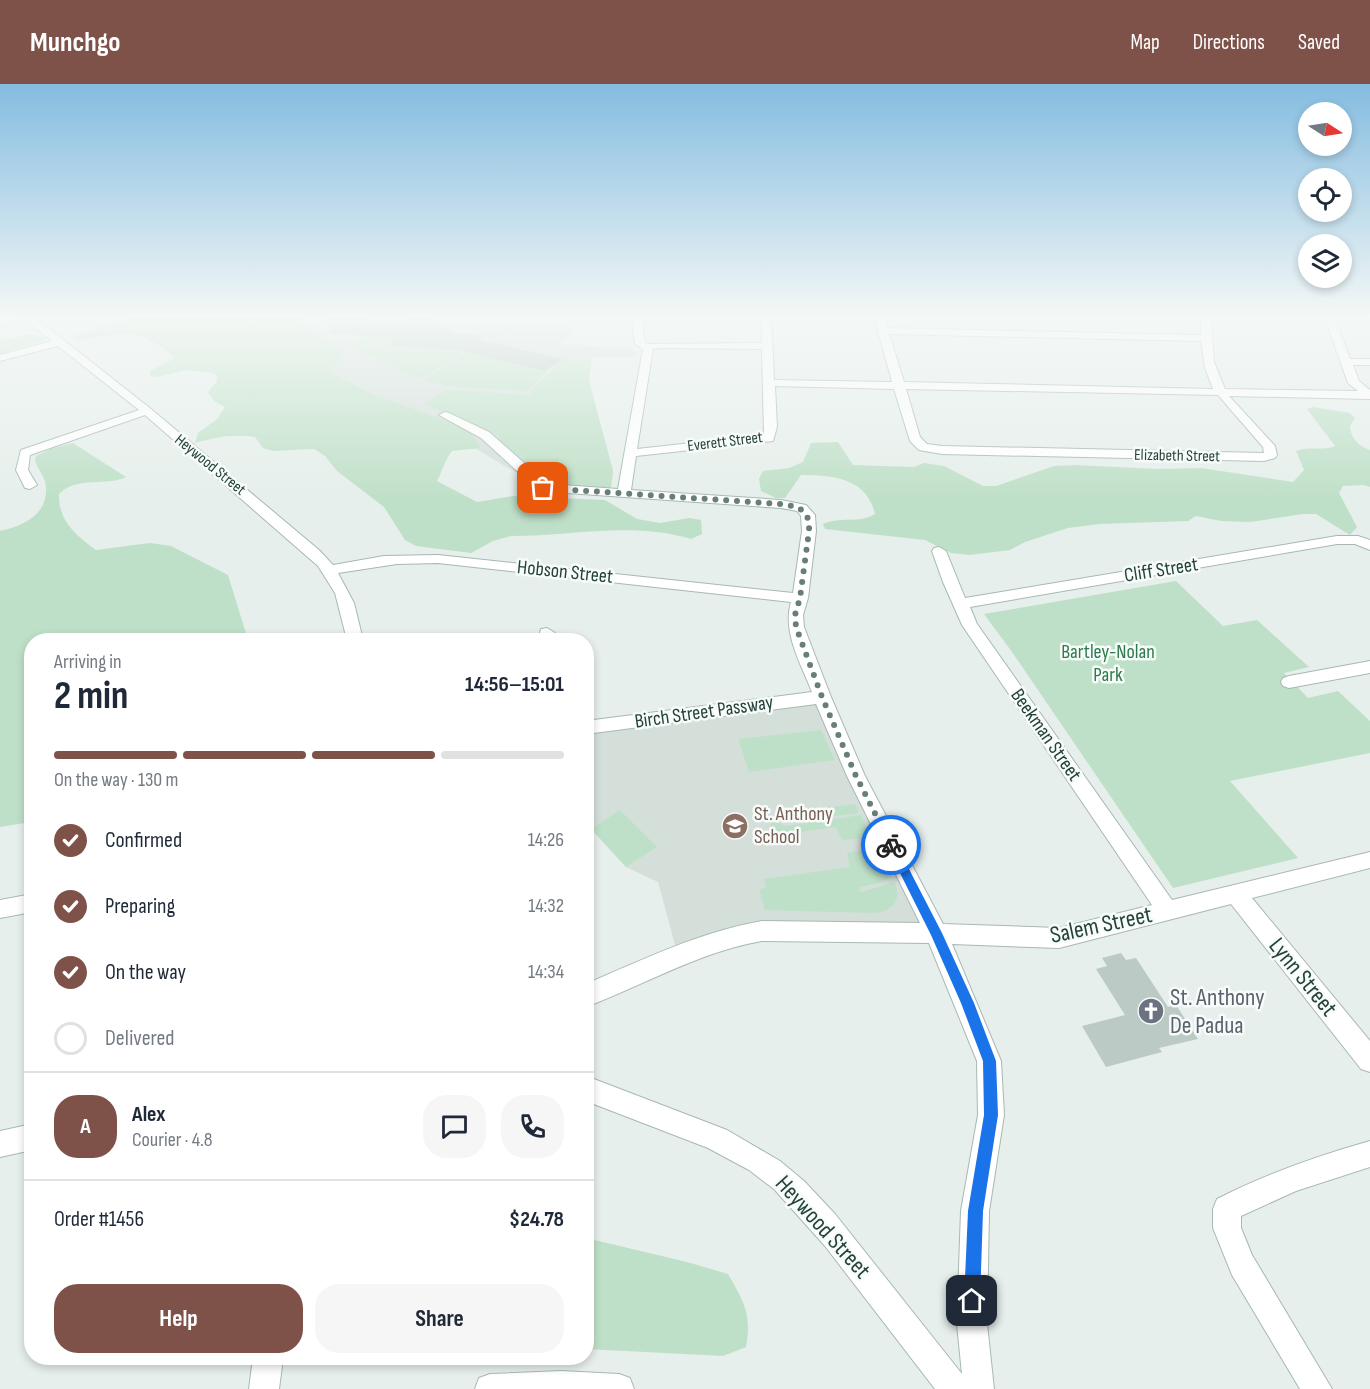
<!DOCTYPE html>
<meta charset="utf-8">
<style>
:root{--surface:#fff;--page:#f6f6f7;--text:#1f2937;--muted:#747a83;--line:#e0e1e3;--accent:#7f5249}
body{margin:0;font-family:"Sofia Sans Condensed",sans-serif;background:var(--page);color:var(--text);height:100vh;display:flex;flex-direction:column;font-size:22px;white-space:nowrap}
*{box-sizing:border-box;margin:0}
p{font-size:20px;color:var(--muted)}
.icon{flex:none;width:33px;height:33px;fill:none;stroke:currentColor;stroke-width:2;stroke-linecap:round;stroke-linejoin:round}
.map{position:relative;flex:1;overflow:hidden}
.panel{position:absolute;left:24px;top:549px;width:570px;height:732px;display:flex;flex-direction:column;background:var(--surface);border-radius:24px;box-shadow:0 3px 9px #0003}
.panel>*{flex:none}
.needle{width:39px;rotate:102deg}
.tools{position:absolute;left:1298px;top:18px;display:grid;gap:12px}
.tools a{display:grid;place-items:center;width:54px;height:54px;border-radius:50%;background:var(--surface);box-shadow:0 3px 9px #0003;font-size:30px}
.pin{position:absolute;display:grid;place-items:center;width:51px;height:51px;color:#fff;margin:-26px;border-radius:12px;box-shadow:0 3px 9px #0006}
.courier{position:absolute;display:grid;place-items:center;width:60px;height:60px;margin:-30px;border:4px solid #1a73e8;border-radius:50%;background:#fff;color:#222;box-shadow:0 2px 8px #0007}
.summary em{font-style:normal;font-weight:700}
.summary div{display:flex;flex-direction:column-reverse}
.summary{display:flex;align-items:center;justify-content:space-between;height:102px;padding:0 30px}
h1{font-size:39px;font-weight:700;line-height:45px}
.bar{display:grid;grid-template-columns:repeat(4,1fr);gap:9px 6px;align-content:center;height:72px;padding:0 30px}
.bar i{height:8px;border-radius:4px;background:var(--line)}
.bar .on{background:var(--accent)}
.bar p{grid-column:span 4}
.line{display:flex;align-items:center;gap:15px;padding:0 30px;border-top:2px solid var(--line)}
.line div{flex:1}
.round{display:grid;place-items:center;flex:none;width:63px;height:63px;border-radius:24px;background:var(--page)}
ol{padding:0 30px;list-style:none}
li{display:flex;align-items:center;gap:18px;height:66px}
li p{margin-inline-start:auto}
li .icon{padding:6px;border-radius:50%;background:var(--accent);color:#fff;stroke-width:4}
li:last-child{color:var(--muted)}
li i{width:33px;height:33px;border:3px solid var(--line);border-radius:50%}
.cta{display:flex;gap:12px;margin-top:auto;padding:12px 30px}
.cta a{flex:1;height:69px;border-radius:24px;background:var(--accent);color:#fff;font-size:24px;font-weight:700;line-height:69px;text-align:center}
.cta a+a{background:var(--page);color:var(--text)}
header{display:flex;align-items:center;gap:36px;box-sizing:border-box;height:84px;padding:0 30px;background:var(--accent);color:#fff}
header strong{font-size:28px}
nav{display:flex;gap:33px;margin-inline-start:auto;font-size:21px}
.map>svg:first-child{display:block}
.built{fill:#d4dfda}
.green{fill:#bfe0c8}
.building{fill:#bbcac4}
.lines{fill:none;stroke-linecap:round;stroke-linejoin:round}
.minor-casing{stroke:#a8b8b2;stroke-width:2}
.minor{fill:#fff;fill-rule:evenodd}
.route{fill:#1a73e8}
.done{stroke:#687f78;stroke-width:6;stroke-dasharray:0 10.8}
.labels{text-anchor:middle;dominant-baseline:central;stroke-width:5;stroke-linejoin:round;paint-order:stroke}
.far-street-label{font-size:16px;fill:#24423a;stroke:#f7fbf9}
.street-label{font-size:20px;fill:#24423a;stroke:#f7fbf9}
.park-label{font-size:20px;fill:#2d7a4b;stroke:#f7fbf9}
.education-label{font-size:20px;fill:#785e54;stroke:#f7fbf9;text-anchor:start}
.near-street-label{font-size:24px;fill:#24423a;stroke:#f7fbf9}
.near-worship-label{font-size:24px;fill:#5b616d;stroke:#f7fbf9;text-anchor:start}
</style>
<header>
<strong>Munchgo</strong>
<nav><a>Map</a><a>Directions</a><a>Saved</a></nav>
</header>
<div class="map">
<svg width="1370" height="1305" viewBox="0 0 1370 1305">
<rect width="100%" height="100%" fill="#e6efeb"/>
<path class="built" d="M 285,232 L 584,232 L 560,260 L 633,265 L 636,270 L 635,273 L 592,273 L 589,297 L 613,387 L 609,405 L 552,401 L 536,387 L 515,388 L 456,353 L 217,291 L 172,261 Z
M 822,613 L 936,849 L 762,847 L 678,872 L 658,798 L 626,783 L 587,740 L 587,644 Z"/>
<path class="green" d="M 134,232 L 294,232 L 342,268 L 340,277 L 328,284 L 331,289 L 374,311 L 461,342 L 473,351 L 480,364 L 452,367 C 444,377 443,386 437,397 L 477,418 L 513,412 L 605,416 L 637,435 L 660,439 L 689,434 L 701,436 L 702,450 L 691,455 C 634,437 570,452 511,452 L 493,457 L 471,469 L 416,462 L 405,456 L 384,423 L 337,387 L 325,372 L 314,365 L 273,367 L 263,364 L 255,353 C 231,350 218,353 195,359 L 198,349 L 217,335 L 225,323 L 214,317 L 208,308 L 217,297 L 217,291 L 213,289 L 186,286 L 157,293 L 150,292 L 150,287 L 175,274 C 142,243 120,248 80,257 L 73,256 L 74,252 Z
M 32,250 L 46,255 L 0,270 L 0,256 Z
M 363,252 L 396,253 L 394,262 L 396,263 L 458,266 L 461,270 L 423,294 L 415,293 L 352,263 Z
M 462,266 L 544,287 L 552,282 L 527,307 L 451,302 L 423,297 L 464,270 Z
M 554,275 L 591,277 L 589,297 L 613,387 L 611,404 L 552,401 L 536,386 L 500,360 L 499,352 L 424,320 L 447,306 L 531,311 L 530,308 L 556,282 L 549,279 Z
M 1313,323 L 1350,329 L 1355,334 L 1350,342 C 1350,353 1359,363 1370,366 L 1370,403 L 1363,401 L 1343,402 L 1339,409 L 1357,443 L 1350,451 L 1316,430 L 1303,430 L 1251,438 L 1221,437 L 1196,432 L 1188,437 L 1100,440 L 1068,444 L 1025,458 L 1010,466 L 970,471 L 951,469 L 925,456 L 825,445 L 823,440 C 840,432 859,440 875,430 C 867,394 833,391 801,391 L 785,414 L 776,414 L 761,407 L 759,395 L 763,387 L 789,384 L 803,378 L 811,359 L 838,358 L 853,381 L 914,383 L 924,379 L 944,382 L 983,402 L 996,402 L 1054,382 L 1076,381 L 1158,385 L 1201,384 L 1293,398 L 1304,386 L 1296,367 C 1309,362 1324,367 1335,362 L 1307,325 Z
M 73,359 L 126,393 C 106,403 78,391 59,410 C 58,437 76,451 96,466 L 150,459 L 171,462 L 228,491 L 248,556 L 32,556 L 31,738 L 0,743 L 0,447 C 23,442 48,431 46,403 C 46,395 38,385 35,377 L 36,372 L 53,364 Z
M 1176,497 L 1223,542 L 1257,536 L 1309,583 L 1284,589 L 1308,614 L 1338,607 L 1370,637 L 1370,669 L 1230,697 L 1298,774 L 1173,804 L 1012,568 L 984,530 Z
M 821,646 L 835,676 L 749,688 L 738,655 Z
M 855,720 L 859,729 L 788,738 L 775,731 Z
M 620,726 L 657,763 L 626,783 L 591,745 Z
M 861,731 L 871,753 L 842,756 L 836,743 L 772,752 L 770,746 L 772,746 L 770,739 L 775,738 L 786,742 Z
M 877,764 L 891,793 L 879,799 L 860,803 L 859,806 L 862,808 L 894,798 C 903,816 892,828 873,829 L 765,826 L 759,805 L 766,804 L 764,795 L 850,783 L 847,769 Z
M 586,1154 L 687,1178 L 728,1190 C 744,1218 752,1230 746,1263 L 723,1272 L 587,1265 Z"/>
<path class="building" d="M 326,232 L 366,232 L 367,238 L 408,236 L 413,232 L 435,232 L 428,240 L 436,241 L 434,244 L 452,246 L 449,249 L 483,251 L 480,256 L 563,275 L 544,287 L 459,266 L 390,262 L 396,253 L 330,250 Z
M 1121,869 L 1126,876 L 1136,874 L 1168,923 L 1176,921 L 1198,955 L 1159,964 L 1162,968 L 1106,983 L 1082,942 L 1125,931 L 1096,885 L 1107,882 L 1102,874 Z"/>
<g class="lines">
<defs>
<path id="minor" d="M 8,232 L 33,232 L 151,325 L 319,466 L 333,481 L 384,472 L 438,471 L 793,509 L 802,447 L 801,432 L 797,427 L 781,424 L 539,407 L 481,354 L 439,331 L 445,328 L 449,329 L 489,348 L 548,400 L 618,405 L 643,265 L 635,260 L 633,247 L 635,232 L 645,232 L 643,247 L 645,258 L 649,260 L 762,259 L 761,232 L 771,232 L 774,296 L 892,298 L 874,232 L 884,232 L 887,244 L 1201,251 L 1201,232 L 1211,232 L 1214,278 L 1225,305 L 1358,307 L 1348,299 L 1324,232 L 1334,232 L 1350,275 L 1370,275 L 1370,281 L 1353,281 L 1359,297 L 1370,306 L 1370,315 L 1229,312 L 1275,362 L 1277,371 L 1275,374 L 1264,377 L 942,370 L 919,366 L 910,357 L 894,305 L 775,302 L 777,343 L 773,357 L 636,372 L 631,406 L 781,416 L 806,421 L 815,431 L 816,447 L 808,514 L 803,531 L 804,543 L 831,613 L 865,692 L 943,840 L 1059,844 L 1152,821 L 962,541 L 943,498 L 932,467 L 934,464 L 939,463 L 946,467 L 965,514 L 1337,452 L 1358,452 L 1370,456 L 1370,466 L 1355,460 L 1337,460 L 970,523 L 977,540 L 1172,816 L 1370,768 L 1370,784 L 1252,814 L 1370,957 L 1370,988 L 1361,985 L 1231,820 L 1059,864 L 952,860 L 1001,977 L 1004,1031 L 989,1127 L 987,1240 L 994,1305 L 935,1305 L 825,1162 L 774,1105 L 749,1086 L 708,1064 L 586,1017 L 586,992 L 727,1046 L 780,1077 L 804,1097 L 835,1130 L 962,1290 L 957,1240 L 961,1127 L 978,1031 L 977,977 L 929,859 L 762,857 C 699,868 646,900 586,923 L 586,900 C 644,875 700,848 762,837 L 920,839 L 847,692 L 816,620 L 586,650 L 586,637 L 812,608 C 801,580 782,548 791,518 L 438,479 L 397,480 L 338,489 L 354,519 L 363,556 L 347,556 L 335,509 L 318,482 L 145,331 L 30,371 L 28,386 L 37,401 L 30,405 L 25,404 L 16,386 L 21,366 L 139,326 L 58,262 L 0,277 L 0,271 L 52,257 L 24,234 L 0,240 L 0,234 ZM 889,250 L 1201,257 L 1205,284 L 1213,305 L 904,298 ZM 661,264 L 762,265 L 764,351 L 637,365 L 653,265 ZM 906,305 L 1218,311 L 1263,363 L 1264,369 L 942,362 L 927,360 L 920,353 Z
M 547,544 L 555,549 L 554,556 L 538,556 L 541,545 Z
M 1370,577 L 1370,589 L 1289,604 L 1283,602 L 1281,598 L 1283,594 L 1289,592 Z
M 32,810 L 32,828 L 0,834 L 0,816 Z
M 32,1040 L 32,1066 L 0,1073 L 0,1047 Z
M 1370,1057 L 1370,1083 L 1296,1107 L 1241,1132 L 1241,1144 L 1252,1171 L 1332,1305 L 1300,1305 L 1232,1191 L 1213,1144 L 1213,1125 L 1217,1115 C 1266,1090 1317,1072 1370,1057 Z
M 253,1274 L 283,1274 L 279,1305 L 249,1305 Z
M 561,1287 L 619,1290 L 630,1294 L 634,1305 L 475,1305 L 479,1294 L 490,1290 Z"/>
</defs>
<use href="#minor" class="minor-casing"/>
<use href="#minor" class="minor"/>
</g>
<linearGradient id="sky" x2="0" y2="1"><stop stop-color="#84bce0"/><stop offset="0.56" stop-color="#f4f8f6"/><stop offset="1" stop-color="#f4f8f6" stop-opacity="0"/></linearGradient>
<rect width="1370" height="415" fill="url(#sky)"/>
<path class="route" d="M 891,757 L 895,758 L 942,849 L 974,919 L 996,977 L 998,1031 L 983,1127 L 980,1217 L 978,1223 L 972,1225 L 967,1223 L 964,1217 L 968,1127 L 984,1031 L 983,977 L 961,919 L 931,851 L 886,761 Z"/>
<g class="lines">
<path class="done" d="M 543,404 L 781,420 C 800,423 810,426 809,447 L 800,514 L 795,531 L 796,543 L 822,613 L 856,692 L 891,761"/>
</g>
<defs>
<symbol id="school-disc" viewBox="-11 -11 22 22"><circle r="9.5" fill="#8d6e63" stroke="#f7fbf9"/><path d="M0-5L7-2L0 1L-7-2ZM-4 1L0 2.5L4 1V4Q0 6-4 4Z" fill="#fff"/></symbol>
<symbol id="church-disc" viewBox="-11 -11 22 22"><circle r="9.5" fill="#6b7280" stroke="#f7fbf9"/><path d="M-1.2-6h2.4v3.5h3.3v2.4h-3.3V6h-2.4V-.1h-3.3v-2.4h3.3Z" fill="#fff"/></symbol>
</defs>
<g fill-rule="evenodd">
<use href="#school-disc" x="720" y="727" width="30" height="30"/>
<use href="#church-disc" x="1136" y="912" width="30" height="30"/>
</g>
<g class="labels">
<g class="far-street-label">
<text transform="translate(725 358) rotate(-7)">Everett Street</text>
<text transform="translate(1177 372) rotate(1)">Elizabeth Street</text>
<text transform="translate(210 381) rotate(39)">Heywood Street</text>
</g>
<g class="street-label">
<text transform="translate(1161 486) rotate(-9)">Cliff Street</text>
<text transform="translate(565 488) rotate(6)">Hobson Street</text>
<text transform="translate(704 628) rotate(-8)">Birch Street Passway</text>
<text transform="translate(1046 651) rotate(55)">Beekman Street</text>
</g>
<g class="park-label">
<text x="1108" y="568">Bartley-Nolan<tspan x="1108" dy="23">Park</tspan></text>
</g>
<g class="education-label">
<text x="754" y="730">St. Anthony<tspan x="754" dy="23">School</tspan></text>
</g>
<g class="near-street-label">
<text transform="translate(1101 841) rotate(-12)">Salem Street</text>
<text transform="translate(1303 893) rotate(51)">Lynn Street</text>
<text transform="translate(823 1143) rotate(48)">Heywood Street</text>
</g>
<g class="near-worship-label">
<text x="1170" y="913">St. Anthony<tspan x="1170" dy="28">De Padua</tspan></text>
</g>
</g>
</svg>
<div class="tools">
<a><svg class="needle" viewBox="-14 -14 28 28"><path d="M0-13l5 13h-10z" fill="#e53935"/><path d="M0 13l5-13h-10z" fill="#747a83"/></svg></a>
<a><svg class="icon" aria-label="locate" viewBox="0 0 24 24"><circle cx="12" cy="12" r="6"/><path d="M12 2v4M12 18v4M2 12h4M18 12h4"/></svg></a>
<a><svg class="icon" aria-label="layers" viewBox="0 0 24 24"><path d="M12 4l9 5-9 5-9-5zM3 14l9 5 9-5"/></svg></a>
</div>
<div class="pin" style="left:543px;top:404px;background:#ea580c"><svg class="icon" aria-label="bag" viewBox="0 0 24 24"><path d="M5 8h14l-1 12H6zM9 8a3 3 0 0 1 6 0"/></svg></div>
<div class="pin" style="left:972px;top:1217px;background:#1f2937"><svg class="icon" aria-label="home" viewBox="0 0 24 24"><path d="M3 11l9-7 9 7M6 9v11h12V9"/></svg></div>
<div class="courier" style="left:891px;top:761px"><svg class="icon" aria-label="bike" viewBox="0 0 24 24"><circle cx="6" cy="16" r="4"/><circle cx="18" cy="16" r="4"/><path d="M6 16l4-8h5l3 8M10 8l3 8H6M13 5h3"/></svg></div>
<section class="panel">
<div class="summary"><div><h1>2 min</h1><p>Arriving in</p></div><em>14:56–15:01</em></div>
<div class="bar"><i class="on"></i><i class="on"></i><i class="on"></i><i></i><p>On the way · 130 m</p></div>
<ol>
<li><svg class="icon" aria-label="check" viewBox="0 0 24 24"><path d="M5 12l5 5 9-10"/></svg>Confirmed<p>14:26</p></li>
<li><svg class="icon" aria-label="check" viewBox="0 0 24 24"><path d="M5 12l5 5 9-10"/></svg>Preparing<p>14:32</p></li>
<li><svg class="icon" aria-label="check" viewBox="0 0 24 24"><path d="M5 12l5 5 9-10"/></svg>On the way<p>14:34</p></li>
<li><i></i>Delivered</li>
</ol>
<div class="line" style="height:108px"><b class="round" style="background:var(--accent);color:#fff">A</b><div><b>Alex</b><p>Courier · 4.8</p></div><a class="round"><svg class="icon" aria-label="chat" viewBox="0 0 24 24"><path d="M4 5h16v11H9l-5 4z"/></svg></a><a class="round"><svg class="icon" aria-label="phone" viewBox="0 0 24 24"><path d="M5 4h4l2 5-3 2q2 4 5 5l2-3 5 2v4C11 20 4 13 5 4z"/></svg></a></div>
<div class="line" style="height:78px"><div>Order #1456</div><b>$24.78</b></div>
<div class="cta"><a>Help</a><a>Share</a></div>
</section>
</div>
